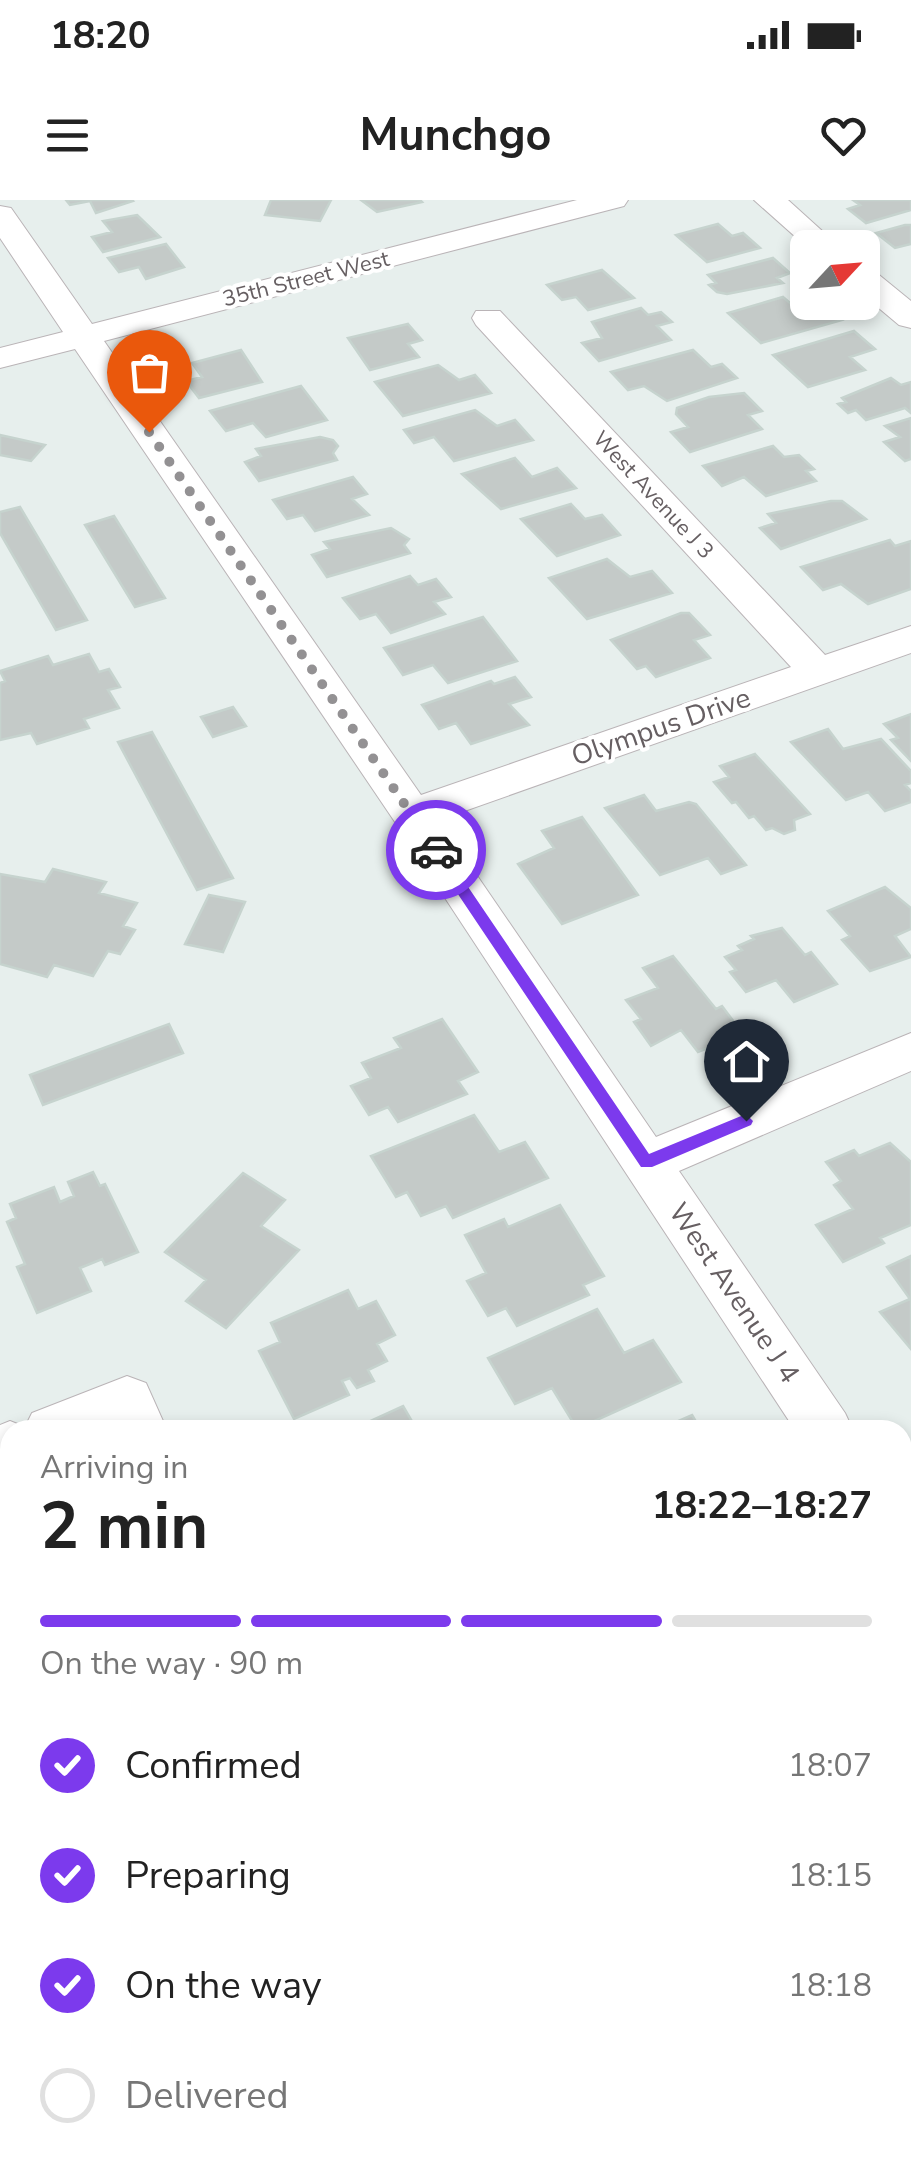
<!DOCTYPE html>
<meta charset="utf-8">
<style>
:root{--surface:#fff;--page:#f6f6f6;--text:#222;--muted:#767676;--line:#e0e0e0;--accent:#7c3aed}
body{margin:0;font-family:"Nunito Sans",sans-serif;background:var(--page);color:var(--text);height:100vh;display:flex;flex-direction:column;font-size:38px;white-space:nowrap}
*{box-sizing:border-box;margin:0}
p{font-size:32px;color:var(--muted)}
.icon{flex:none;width:55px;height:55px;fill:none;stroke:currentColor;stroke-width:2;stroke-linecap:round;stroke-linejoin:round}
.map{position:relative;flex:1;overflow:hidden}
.drawer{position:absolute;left:0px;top:1220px;width:912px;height:752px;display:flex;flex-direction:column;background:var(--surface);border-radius:30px 30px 0 0;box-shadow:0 5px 15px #0003}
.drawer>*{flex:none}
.needle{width:65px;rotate:64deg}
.fabs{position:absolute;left:790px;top:30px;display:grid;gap:20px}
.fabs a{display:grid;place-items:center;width:90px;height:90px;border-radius:15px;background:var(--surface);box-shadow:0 5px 15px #0003;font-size:50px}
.pin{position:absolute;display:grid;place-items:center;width:85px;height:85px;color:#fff;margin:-102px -42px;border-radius:50% 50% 50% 0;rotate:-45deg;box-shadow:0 0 10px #0007}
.pin .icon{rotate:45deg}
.courier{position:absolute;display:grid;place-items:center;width:100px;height:100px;margin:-50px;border:8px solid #7c3aed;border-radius:50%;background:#fff;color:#222;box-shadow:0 2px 12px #0007}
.head em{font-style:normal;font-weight:700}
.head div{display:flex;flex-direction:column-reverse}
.head{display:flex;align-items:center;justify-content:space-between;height:170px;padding:0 40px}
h1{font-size:65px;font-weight:700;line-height:75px}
.bar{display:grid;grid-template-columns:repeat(4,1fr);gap:15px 10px;align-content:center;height:120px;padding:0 40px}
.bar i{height:12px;border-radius:8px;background:var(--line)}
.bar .active{background:var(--accent)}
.bar p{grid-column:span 4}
ol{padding:0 40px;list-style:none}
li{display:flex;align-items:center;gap:30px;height:110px}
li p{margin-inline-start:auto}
li .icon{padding:10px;border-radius:50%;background:var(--accent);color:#fff;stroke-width:4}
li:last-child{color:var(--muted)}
li i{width:55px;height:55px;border:5px solid var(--line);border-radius:50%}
.status{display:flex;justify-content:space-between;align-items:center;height:70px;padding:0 50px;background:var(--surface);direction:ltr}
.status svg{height:28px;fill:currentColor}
header{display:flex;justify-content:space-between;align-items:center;height:130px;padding:0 40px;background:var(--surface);font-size:45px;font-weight:700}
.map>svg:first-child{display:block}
.building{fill:#c4cac8;stroke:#c6d3ce;stroke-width:2.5}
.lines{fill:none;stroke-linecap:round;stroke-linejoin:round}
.street-casing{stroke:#bab4b7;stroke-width:2}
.street{fill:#fff;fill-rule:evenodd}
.route{fill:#7c3aed}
.done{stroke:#939193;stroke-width:10;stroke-dasharray:0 18}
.labels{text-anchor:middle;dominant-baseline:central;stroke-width:8;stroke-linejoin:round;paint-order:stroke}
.far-street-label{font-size:22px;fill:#665f62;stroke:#fff}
.street-label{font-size:28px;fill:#665f62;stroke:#fff}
</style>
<div class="status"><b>18:20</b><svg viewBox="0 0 49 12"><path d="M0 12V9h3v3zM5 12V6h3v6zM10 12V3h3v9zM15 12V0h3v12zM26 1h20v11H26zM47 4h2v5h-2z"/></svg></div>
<header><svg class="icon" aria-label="menu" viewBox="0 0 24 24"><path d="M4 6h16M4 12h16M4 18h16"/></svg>Munchgo<svg class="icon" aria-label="heart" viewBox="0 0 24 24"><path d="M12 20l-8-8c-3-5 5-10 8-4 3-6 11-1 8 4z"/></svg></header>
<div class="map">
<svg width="911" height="1971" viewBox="0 0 911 1971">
<rect width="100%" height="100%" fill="#e7efed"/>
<path class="building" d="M 66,0 L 132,0 L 133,1 L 96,13 L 90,1 L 70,5 Z
M 271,0 L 331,0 L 320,21 L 265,15 Z
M 361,0 L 420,0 L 422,2 L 377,12 Z
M 853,0 L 911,0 L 911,10 L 866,23 L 848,9 L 860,5 Z
M 137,15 L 160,37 L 103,52 L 92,37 L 112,32 L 103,21 Z
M 718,24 L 732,36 L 743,33 L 760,48 L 707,62 L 676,35 Z
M 905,25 L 911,25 L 911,44 L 895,48 L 876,33 Z
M 166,44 L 184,67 L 146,79 L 139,67 L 119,72 L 108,58 Z
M 773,58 L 790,73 L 777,78 L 783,83 L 727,94 L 717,92 L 709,85 L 716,83 L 708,75 Z
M 602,70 L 634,98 L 588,110 L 576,97 L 562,100 L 547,85 Z
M 783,97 L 797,109 L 821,103 L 842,120 L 761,143 L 728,113 Z
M 641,108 L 648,115 L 661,112 L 672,122 L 657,126 L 671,140 L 599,161 L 582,143 L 602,138 L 592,122 Z
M 408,124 L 422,140 L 408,144 L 419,157 L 370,170 L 348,138 Z
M 854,131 L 875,149 L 850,157 L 865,170 L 808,187 L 773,155 Z
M 241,150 L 262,182 L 199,198 L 186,181 L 202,177 L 192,163 Z
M 693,150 L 711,167 L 722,164 L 737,178 L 667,201 L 644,186 L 628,190 L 611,172 Z
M 438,165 L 459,180 L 475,175 L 491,193 L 403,216 L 375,182 Z
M 891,178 L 901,185 L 911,182 L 911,213 L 905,208 L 866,220 L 856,210 L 848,213 L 838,204 L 846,202 L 842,198 Z
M 301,186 L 327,220 L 266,237 L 253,223 L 226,231 L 210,211 Z
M 744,193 L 762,211 L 748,215 L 762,229 L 690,252 L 671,232 L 688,227 L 676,214 L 677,208 L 709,197 Z
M 475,210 L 497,226 L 515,220 L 533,240 L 454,261 L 434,237 L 414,243 L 404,230 Z
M 911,218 L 911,259 L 905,261 L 884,242 L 900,237 L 885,226 Z
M 0,235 L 45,245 L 31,261 L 0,255 Z
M 320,237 L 333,240 L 338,246 L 333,253 L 337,260 L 259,281 L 245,262 L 261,256 L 256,249 Z
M 773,246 L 784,257 L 799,255 L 814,269 L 806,271 L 816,281 L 766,296 L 744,277 L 722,286 L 703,266 Z
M 515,258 L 532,277 L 557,268 L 576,288 L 501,309 L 462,274 Z
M 353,277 L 367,294 L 352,299 L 369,315 L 315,331 L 303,315 L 287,319 L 273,300 Z
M 831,301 L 842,301 L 866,319 L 781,349 L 760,328 L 776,323 L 768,314 Z
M 571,304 L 585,319 L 602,315 L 620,335 L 557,356 L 521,319 Z
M 20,307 L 87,420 L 56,430 L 0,333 L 0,312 Z
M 114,316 L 165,398 L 135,407 L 85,325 Z
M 391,328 L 409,339 L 404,345 L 410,353 L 327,377 L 312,355 L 330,349 L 324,342 Z
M 890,340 L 895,346 L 911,341 L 911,389 L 868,404 L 841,384 L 823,390 L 801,367 Z
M 607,359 L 630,377 L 652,371 L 672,393 L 587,419 L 549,378 Z
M 410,376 L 418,385 L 436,379 L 451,397 L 434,402 L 445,414 L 391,433 L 376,414 L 360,419 L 343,398 Z
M 681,413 L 689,413 L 710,435 L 694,440 L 710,458 L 656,477 L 646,466 L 637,469 L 611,440 Z
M 483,417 L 517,461 L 448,483 L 433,465 L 403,475 L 384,448 Z
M 89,454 L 99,472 L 109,469 L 120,487 L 108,490 L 119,508 L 84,519 L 89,528 L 37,544 L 31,533 L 0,540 L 0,483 L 5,481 L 0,471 L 48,456 L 53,465 Z
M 515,477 L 531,497 L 509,504 L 529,525 L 471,544 L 456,523 L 439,529 L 422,505 L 491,481 L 494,484 Z
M 233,507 L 246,526 L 213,537 L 201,517 Z
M 911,514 L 911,561 L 891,540 L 898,538 L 884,524 Z
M 828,529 L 843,549 L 881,539 L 911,571 L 911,583 L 905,585 L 911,591 L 911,602 L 885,611 L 868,592 L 846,600 L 791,542 Z
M 152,532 L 233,678 L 197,690 L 118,542 Z
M 755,554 L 810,614 L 794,620 L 795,630 L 784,634 L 772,628 L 766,630 L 754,616 L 749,618 L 736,602 L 732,603 L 714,582 L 729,577 L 720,566 Z
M 644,595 L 656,611 L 689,602 L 696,604 L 746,665 L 721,674 L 708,658 L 660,675 L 605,608 Z
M 582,617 L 638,695 L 562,724 L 518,664 L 554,648 L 542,631 Z
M 53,669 L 106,682 L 99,693 L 137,703 L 123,726 L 135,730 L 120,754 L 108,751 L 93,776 L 54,765 L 47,777 L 0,764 L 0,674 L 45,682 Z
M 885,687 L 911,708 L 911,729 L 895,736 L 911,757 L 870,771 L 842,740 L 850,736 L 828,711 Z
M 209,695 L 245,702 L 223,752 L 185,744 Z
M 782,728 L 805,755 L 811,752 L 837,784 L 794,802 L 776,780 L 746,792 L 730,772 L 736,770 L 725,757 L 742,750 L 738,746 L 754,739 L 751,736 Z
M 673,756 L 716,809 L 722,806 L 743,834 L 698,852 L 681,830 L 651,846 L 634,822 L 641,819 L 626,800 L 658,788 L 643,768 Z
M 442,819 L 478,872 L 458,881 L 467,894 L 398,922 L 388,907 L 369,915 L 351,886 L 371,878 L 362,863 L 401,848 L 394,838 Z
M 169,824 L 183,853 L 43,905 L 30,875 Z
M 474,915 L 499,952 L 525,942 L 548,978 L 453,1018 L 446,1006 L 421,1016 L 407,992 L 396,997 L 371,956 Z
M 890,943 L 911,962 L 911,1025 L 880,1038 L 884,1043 L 843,1062 L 816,1025 L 853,1009 L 834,985 L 841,981 L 826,962 L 854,950 L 859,956 Z
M 93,972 L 100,986 L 105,984 L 138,1052 L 105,1065 L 102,1059 L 80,1068 L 91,1091 L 37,1113 L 17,1067 L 25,1064 L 7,1022 L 16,1018 L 10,1004 L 54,987 L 60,1002 L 74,996 L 68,982 Z
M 243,973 L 285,1000 L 261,1026 L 299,1050 L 226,1128 L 186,1101 L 206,1080 L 165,1052 Z
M 560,1005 L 604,1076 L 583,1085 L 589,1095 L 517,1126 L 506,1108 L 488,1116 L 467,1081 L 486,1073 L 465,1035 L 504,1019 L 508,1027 Z
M 911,1056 L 911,1149 L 880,1112 L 910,1099 L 887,1067 Z
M 348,1090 L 358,1109 L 376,1101 L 395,1135 L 377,1144 L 387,1161 L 368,1170 L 374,1181 L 357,1188 L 350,1178 L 342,1181 L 349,1195 L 294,1219 L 259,1151 L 280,1142 L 271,1123 Z
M 597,1109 L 624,1153 L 653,1140 L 681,1182 L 577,1229 L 552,1188 L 515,1204 L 488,1158 Z
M 403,1206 L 417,1230 L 351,1230 Z
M 692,1215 L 701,1230 L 658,1230 Z
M 10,1343 L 10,1471 L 9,1471 L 3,1456 L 9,1454 L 0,1430 L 0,1347 Z
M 911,1655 L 911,1746 L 903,1751 L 902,1660 Z
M 10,1694 L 10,1842 L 0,1847 L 0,1698 Z
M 902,1827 L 911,1851 L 911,1871 L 902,1876 Z
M 382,1962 L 552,1962 L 556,1971 L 386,1971 Z
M 623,1962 L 723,1962 L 727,1971 L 627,1971 Z"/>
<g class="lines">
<defs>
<path id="street" d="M 577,0 L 628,0 L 624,6 L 104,141 L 421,595 L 791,467 L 476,125 L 472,118 L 476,111 L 500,111 L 825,455 L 911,426 L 911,453 L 439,620 L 656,937 L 911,833 L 911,871 L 679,971 L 845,1213 L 853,1230 L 795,1230 L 397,625 L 75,149 L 0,168 L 0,148 L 63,132 L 0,38 L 0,6 L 11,8 L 92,124 Z
M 754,0 L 788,0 L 841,48 L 808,48 Z
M 862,68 L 873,70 L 911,101 L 911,128 L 899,125 L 862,94 Z
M 127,1176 L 146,1183 L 167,1230 L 10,1230 L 10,1271 L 0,1275 L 0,1225 L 10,1221 L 25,1227 L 32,1213 Z
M 902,1318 L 911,1322 L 911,1384 L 902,1381 Z
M 911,1482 L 911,1542 L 902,1546 L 902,1486 Z
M 33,1962 L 115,1962 L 112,1971 L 29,1971 Z"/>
</defs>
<use href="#street" class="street-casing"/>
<use href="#street" class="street"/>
</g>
<path class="route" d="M 431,647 L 441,647 L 649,954 L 746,914 L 753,921 L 751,925 L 652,967 L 641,967 L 431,654 Z"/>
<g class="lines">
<path class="done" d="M 149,232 L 436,650"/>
</g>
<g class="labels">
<g class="far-street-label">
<text transform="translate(306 79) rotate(-14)">35th Street West</text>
<text transform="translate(653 295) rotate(47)">West Avenue J 3</text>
</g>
<g class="street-label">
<text transform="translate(661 527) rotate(-19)">Olympus Drive</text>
<text transform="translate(734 1093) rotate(56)">West Avenue J 4</text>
</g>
</g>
</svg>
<div class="fabs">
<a><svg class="needle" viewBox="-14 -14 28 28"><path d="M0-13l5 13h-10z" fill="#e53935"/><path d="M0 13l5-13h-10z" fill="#767676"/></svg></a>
</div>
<div class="pin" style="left:149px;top:232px;background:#ea580c"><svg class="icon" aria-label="bag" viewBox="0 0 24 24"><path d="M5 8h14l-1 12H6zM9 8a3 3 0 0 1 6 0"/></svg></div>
<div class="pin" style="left:746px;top:921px;background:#1f2937"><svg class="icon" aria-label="home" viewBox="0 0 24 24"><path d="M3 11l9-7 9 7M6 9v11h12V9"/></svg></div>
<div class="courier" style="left:436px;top:650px"><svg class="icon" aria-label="car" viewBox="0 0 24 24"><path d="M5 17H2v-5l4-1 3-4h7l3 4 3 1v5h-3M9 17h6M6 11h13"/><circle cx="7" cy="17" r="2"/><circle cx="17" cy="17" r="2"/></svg></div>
<section class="drawer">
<div class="head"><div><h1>2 min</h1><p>Arriving in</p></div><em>18:22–18:27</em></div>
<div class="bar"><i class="active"></i><i class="active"></i><i class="active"></i><i></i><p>On the way · 90 m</p></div>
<ol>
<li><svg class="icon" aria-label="check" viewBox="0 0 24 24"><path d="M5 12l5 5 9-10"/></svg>Confirmed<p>18:07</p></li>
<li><svg class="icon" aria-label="check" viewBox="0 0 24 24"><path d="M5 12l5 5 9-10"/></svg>Preparing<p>18:15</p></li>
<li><svg class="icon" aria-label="check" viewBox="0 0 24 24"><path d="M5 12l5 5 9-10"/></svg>On the way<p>18:18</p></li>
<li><i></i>Delivered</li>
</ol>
</section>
</div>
